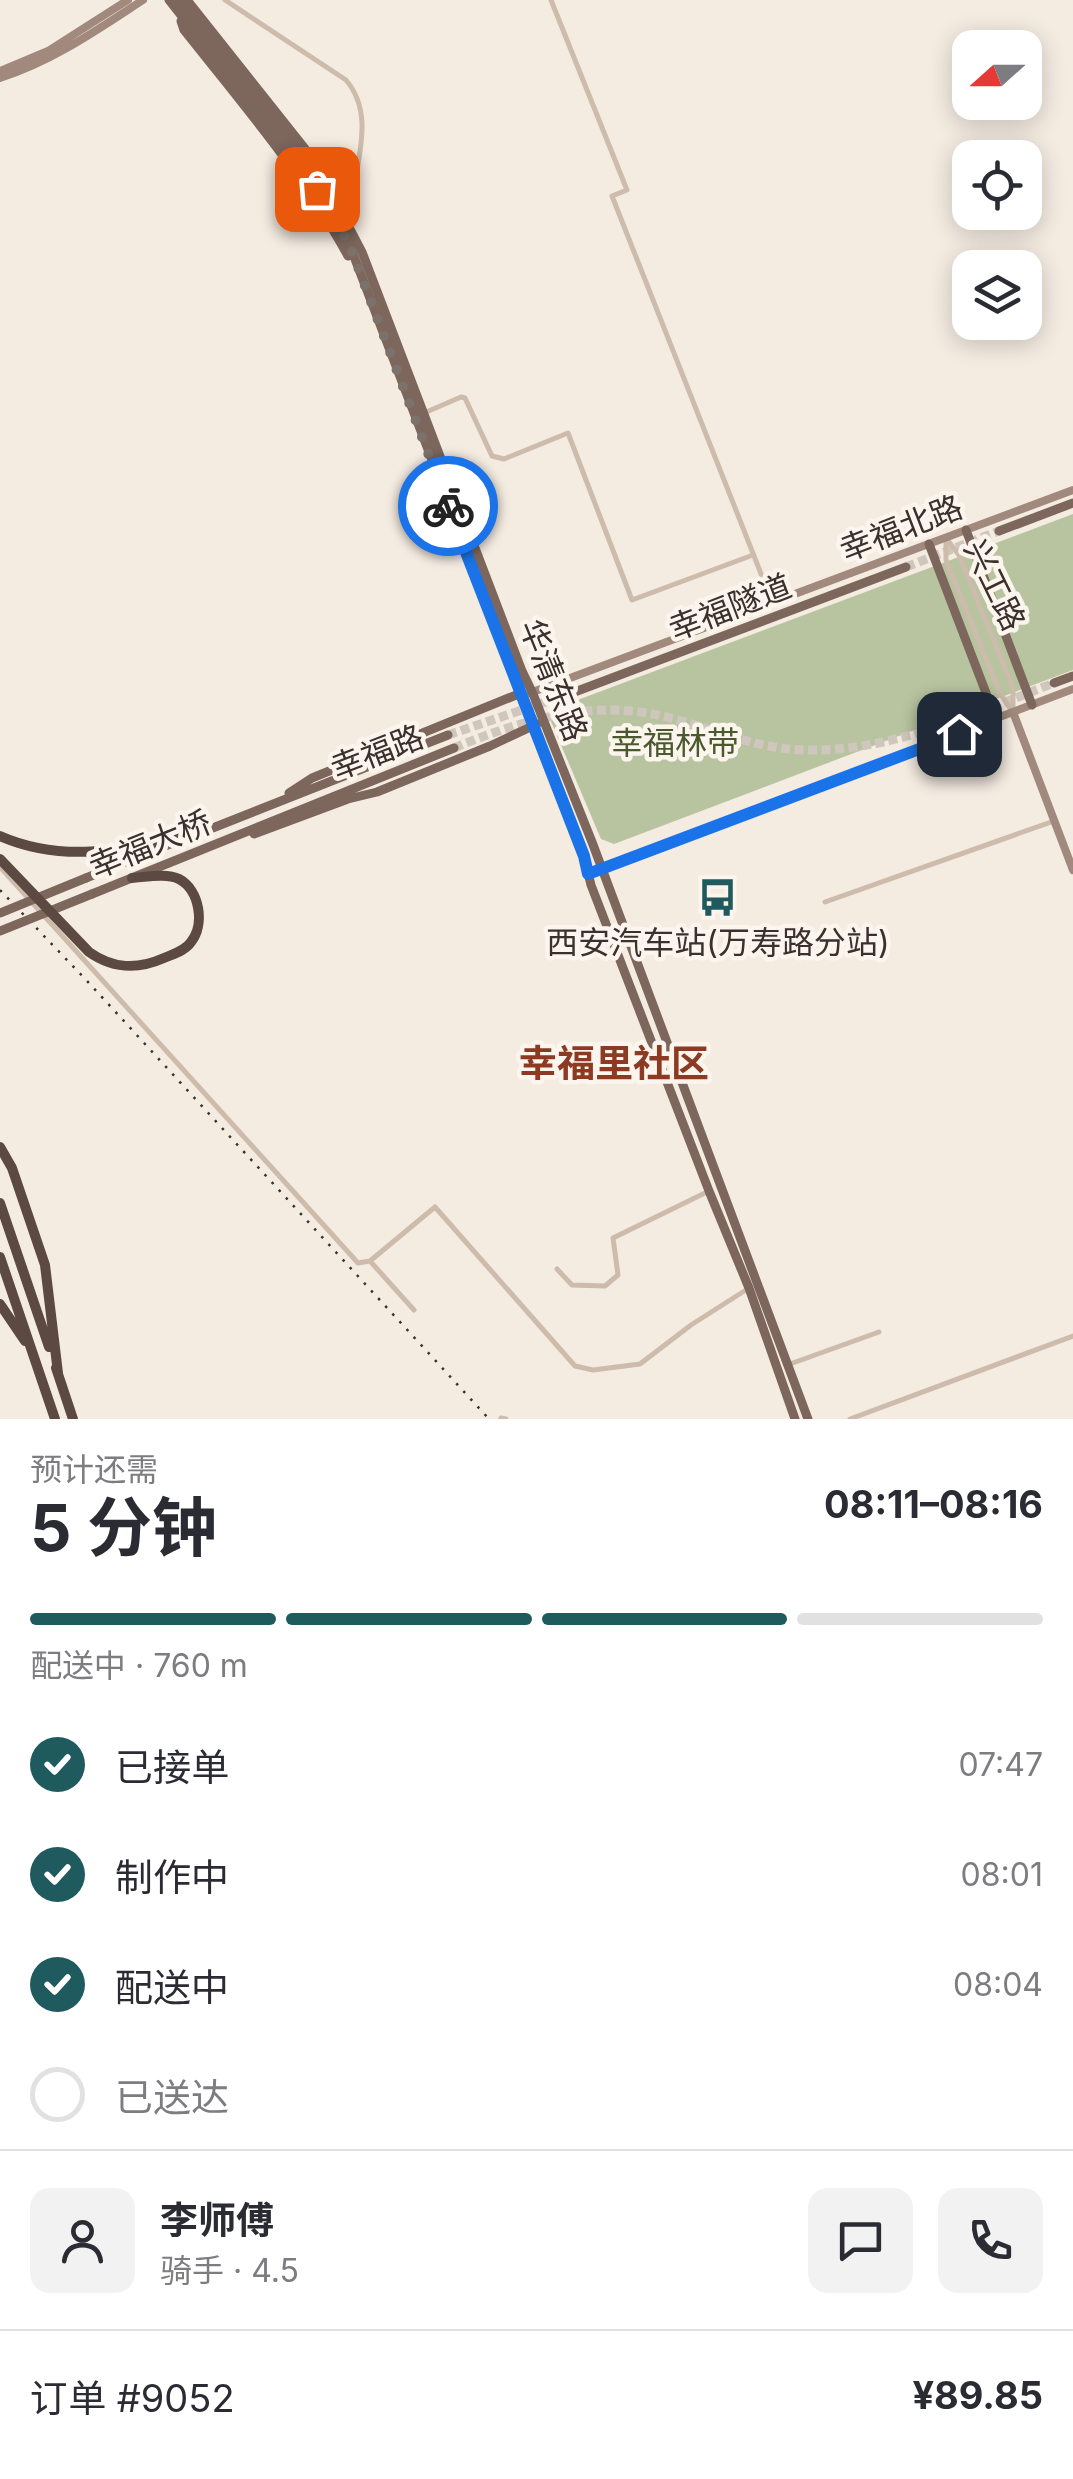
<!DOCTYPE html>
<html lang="zh">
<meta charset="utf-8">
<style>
:root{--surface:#fff;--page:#f2f2f3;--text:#2b2b33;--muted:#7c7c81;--line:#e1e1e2;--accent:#1f5a5e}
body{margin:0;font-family:Inter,"Noto Sans SC",sans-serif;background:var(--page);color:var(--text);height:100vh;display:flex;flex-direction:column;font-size:38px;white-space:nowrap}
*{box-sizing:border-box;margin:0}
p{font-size:32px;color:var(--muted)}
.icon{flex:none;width:55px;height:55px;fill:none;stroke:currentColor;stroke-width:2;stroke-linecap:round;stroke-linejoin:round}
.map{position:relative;height:1419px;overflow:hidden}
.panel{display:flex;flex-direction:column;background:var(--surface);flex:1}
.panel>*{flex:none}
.needle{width:65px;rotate:249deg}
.tools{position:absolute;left:952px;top:30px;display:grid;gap:20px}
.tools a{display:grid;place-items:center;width:90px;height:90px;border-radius:20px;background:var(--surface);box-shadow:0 5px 25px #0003;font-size:50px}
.pin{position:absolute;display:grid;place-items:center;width:85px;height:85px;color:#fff;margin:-42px;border-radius:20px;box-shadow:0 5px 15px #0006}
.courier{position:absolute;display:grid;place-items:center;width:100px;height:100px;margin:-50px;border:8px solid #1a73e8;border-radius:50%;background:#fff;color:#222;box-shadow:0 2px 12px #0007}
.head em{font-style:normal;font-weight:700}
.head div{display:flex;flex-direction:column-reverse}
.head{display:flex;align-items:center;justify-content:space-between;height:170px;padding:0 30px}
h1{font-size:65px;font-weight:700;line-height:75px}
.bar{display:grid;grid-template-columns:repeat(4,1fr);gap:15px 10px;align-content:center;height:120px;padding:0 30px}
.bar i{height:12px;border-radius:8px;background:var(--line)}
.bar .on{background:var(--accent)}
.bar p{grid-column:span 4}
.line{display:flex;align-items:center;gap:25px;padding:0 30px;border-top:2px solid var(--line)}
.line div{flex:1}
.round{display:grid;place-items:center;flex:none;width:105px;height:105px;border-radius:20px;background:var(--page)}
ol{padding:0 30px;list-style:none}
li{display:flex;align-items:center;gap:30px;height:110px}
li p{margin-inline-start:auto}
li .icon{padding:10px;border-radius:50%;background:var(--accent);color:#fff;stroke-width:4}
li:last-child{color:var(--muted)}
li i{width:55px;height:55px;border:5px solid var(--line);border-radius:50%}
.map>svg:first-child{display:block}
.green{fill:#b8c4a0}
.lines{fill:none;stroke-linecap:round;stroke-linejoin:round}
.primary-tunnel{stroke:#cfc6bd;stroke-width:9;stroke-dasharray:9 4.5;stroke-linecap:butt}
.street{stroke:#cdbbac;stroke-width:5}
.secondary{stroke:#a18a7d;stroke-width:8}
.primary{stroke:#7d675c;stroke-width:9}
.highway{stroke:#5c4a42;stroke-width:10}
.rail{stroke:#3b302b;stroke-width:2.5;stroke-dasharray:2.5 8;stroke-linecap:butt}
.primary-bridge{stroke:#7d675c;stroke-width:9}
.highway-bridge{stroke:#5c4a42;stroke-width:10}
.done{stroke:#7c716b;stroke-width:10;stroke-dasharray:0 18}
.route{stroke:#1a73e8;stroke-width:12}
.labels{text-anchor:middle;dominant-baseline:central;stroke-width:9;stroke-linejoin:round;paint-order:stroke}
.street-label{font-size:32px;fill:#3b302b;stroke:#fbf5ee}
.park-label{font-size:32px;fill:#4a5a2e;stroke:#fbf5ee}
.poi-label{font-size:32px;fill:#3b302b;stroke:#fbf5ee}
.quarter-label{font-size:38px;font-weight:bold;fill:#8c3b22;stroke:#fbf5ee}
</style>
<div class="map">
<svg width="1073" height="1419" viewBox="0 0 1073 1419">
<rect width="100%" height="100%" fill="#f4ebe1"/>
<path class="green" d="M 1073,514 L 1073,670 L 614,844 L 601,839 L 550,719 L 559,707 Z"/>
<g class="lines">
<path class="primary-tunnel" d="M 906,567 L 999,531
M 448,735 L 572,693
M 454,748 C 514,723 581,702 647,713 C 700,722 750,749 804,750 C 892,752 973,714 1054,683"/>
<path class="street" d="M 225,0 L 346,80 C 380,120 349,174 352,220
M 551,0 L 627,190 L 612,196 L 773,604
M 424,413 L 461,397 L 465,398 L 492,456 L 504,459 L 568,433 L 632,600 L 753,555
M 946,538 L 959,555 L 1013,688 L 1013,710
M 946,541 L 946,560 L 1000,693 L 1012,711
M 0,867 L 358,1263 L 370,1261 L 435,1207 L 575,1366 L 593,1370 L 640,1364 L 691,1325 L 749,1288
M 825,902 L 1054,821
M 370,1261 L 414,1310
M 557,1269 L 572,1285 L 605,1286 L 618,1275 L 613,1238 L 709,1191
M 790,1364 L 879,1332
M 501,1418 L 506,1419
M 850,1419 L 1073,1336"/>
<path class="secondary" d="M 0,71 L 48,51 L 128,0
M 0,78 C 53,61 97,30 143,0
M 530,693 L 1073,490
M 1013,712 L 1073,870
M 589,874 L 1073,689"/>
<path class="primary" d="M 169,0 L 307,175 L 337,221 L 353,254 L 584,856 L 591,885 L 709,1191 L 749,1288 L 795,1419
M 179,0 L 319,178 L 341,212 L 362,252 L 522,671 L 533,694 L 592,842 L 808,1419
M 187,0 L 314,160 L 338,196
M 181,21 L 184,30 C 242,103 303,174 348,256
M 966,530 L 1032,705
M 999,531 L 1073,503
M 929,544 L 996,719
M 1054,683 L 1073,676
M 572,693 L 906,567
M 289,793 L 312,778 L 521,693
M 254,834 L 348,799 L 377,792 L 490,746 L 537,724
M 195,835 L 448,735
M 86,878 L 175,842
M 92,894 L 454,748"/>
<path class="highway" d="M 0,836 C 66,865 130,848 197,834
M 0,1147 L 12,1168 L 45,1265 L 58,1373
M 0,1203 L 49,1347
M 0,1257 L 55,1419
M 0,1304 L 25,1341
M 56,1368 L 73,1419"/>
<path class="rail" d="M 0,890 L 89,983 L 489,1419"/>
<path class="primary-bridge" d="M 0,913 L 86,878
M 0,931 L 92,894"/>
<path class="highway-bridge" d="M 0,859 L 89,952 C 113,969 137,970 164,958 C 173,954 185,951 191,942 C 205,925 200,890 179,879 C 167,873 146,877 132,878"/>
</g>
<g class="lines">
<path class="done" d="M 317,189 L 337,221 L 353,254 L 448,506"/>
<path class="route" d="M 448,506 L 584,856 L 588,874 L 959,734"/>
</g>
<defs>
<symbol id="bus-bare" viewBox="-9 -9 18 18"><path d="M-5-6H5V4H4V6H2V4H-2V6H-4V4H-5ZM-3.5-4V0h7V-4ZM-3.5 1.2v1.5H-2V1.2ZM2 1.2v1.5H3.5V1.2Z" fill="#1f5a5e" stroke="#fbf5ee" stroke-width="2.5" paint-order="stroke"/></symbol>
</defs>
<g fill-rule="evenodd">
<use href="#bus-bare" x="690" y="870" width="55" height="55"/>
</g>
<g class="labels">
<g class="street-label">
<text transform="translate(901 528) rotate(-21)">幸福北路</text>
<text transform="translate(995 585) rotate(64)">兴工路</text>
<text transform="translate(730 607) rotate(-21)">幸福隧道</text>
<text transform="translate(554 680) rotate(68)">华清东路</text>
<text transform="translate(377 752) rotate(-21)">幸福路</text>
<text transform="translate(150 844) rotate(-22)">幸福大桥</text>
</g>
<g class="park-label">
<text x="675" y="742">幸福林带</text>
</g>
<g class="poi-label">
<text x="718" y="942">西安汽车站(万寿路分站)</text>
</g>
<g class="quarter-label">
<text x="614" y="1063">幸福里社区</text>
</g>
</g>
</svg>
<div class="tools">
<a><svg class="needle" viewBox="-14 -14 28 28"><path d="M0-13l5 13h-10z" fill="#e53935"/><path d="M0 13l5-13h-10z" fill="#7c7c81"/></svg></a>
<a><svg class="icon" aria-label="locate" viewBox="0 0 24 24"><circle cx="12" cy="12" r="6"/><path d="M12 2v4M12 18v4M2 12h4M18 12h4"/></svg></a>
<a><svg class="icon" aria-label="layers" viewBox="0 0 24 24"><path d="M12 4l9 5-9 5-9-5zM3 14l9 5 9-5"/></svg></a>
</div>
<div class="pin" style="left:317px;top:189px;background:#ea580c"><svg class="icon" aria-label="bag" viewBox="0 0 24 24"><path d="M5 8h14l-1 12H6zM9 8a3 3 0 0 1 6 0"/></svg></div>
<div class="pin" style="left:959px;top:734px;background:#1f2937"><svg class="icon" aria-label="home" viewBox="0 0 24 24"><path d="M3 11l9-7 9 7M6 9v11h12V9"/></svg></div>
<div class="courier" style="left:448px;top:506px"><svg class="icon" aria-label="bike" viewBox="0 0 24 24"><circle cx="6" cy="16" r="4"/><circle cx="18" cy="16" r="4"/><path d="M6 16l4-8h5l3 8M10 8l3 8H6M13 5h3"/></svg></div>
</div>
<section class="panel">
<div class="head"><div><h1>5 分钟</h1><p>预计还需</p></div><em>08:11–08:16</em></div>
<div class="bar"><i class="on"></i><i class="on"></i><i class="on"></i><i></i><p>配送中 · 760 m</p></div>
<ol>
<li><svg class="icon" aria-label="check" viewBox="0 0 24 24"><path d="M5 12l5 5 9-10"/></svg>已接单<p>07:47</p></li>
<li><svg class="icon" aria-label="check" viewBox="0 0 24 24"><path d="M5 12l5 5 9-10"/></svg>制作中<p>08:01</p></li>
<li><svg class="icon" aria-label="check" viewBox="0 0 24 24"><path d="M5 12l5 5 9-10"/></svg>配送中<p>08:04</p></li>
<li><i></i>已送达</li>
</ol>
<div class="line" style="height:180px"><a class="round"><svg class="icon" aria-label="person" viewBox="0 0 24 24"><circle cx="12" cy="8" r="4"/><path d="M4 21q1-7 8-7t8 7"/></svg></a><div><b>李师傅</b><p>骑手 · 4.5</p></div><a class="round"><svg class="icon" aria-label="chat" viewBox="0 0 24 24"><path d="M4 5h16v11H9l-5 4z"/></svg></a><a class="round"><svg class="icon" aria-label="phone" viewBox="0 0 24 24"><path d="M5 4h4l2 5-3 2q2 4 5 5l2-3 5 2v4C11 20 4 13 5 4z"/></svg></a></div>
<div class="line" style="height:130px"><div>订单 #9052</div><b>¥89.85</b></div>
</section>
